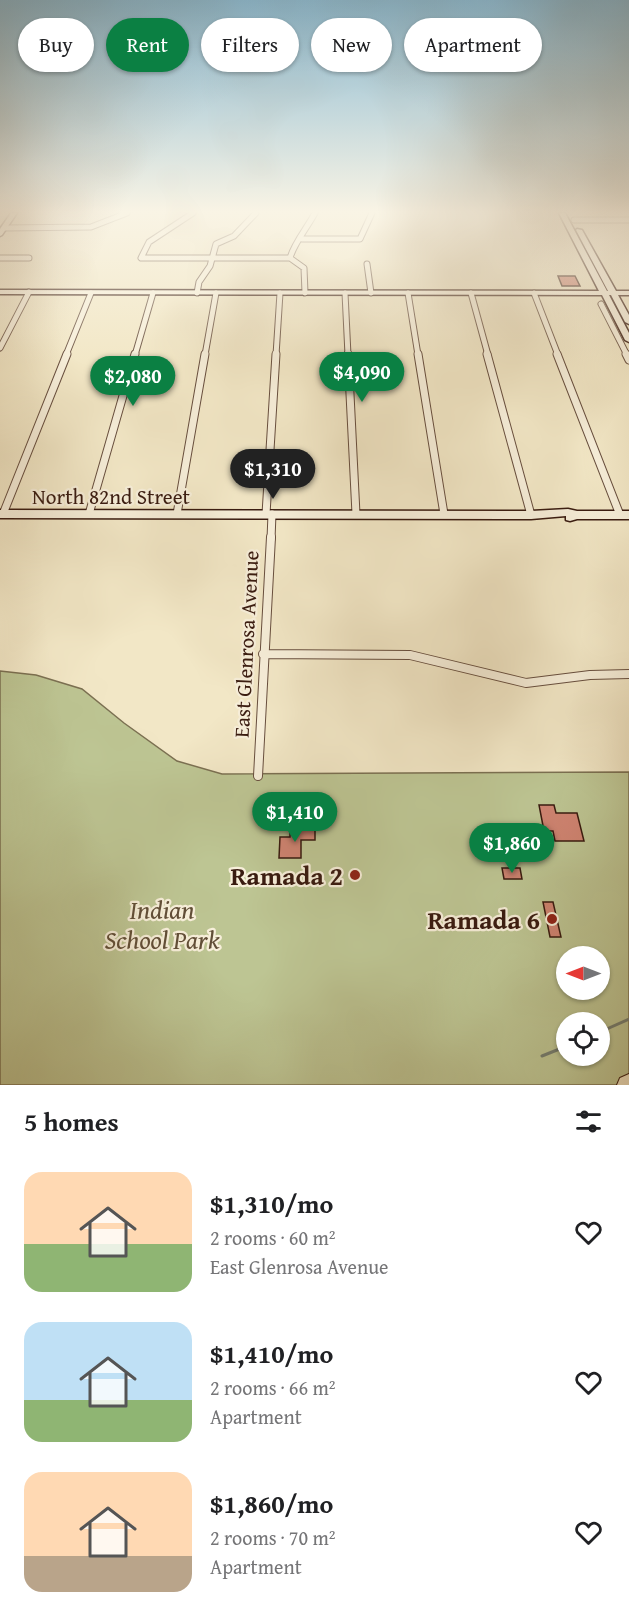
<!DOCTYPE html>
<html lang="en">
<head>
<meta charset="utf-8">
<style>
  body { margin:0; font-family:"Gentium Book Plus",serif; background:#f6f6f6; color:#202124; height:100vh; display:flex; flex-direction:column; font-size:22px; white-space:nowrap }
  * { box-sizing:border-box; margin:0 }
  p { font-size:20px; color:#757577 }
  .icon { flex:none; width:33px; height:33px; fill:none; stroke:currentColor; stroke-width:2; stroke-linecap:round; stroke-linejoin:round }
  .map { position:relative; height:1085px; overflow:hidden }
  .details { display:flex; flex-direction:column; background:#fff; flex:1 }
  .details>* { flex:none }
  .banner { position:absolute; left:18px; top:18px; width:594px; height:54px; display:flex; gap:12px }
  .needle { width:39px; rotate:270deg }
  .controls { position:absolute; left:556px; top:946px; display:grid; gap:12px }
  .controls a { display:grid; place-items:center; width:54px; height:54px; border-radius:50%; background:#fff; box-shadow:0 2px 4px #0004; font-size:30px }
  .price { position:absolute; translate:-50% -51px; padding:0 14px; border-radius:21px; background:#0b8043; color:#fff; font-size:20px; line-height:39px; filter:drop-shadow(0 2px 3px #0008) }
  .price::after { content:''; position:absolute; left:50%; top:36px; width:18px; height:14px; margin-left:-9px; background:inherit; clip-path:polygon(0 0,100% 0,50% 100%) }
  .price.selected { background:#222; color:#fff }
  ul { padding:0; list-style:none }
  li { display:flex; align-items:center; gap:18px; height:150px; padding:0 24px }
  li span { display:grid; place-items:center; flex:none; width:168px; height:120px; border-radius:18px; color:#555 }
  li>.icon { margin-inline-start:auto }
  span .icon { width:72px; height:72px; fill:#fffc; stroke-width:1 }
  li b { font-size:26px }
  h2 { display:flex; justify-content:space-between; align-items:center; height:72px; padding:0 24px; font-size:26px }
  .tag { padding:0 21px; border-radius:27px; background:#fff; box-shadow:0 2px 4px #0004; font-size:21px; line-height:54px }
  .tag.selected { background:#0b8043; color:#fff }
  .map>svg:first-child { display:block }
</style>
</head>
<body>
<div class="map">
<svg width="629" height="1085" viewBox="0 0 629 1085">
  <rect width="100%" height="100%" fill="#f2e7c6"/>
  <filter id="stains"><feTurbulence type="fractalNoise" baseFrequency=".00333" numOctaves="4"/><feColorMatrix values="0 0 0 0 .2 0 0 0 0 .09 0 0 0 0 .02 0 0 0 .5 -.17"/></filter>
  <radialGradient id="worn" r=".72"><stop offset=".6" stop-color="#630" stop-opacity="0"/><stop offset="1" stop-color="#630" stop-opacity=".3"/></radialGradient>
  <!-- green -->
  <path fill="#bdc593" stroke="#7b7052" stroke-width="1.5" fill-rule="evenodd" d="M0 671 36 675 82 689 124 723 177 761 222 774 629 772V1085H0ZM567 957H600V990H567ZM567 1023H600V1056H567Z"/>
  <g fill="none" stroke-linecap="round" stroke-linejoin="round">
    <!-- stream -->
    <path stroke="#747e71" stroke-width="3" d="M600 1032 629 1019
      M542 1056 567 1046"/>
  </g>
  <!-- building -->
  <path fill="#cf8472" stroke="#391b10" stroke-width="1.5" d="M558 276H575L580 286H562Z
    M539 805H554L556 813H577L584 841H555L553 831H544Z
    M290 829H315V840H301V858H279L280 837H290Z
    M502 868H520L522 879H504Z
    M543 902H553L561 937H550Z"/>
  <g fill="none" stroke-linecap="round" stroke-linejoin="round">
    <!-- street-far2 casing -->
    <g stroke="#674e3e" stroke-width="7">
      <path id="street-far2" d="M193 213 149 242 141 258H290
        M574 220H629
        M4 228 91 227 127 213
        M302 239H360L372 213
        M0 258H29
        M367 264 371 293
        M197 293 199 282 210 266 216 244 234 236 256 213
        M305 293 304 268 290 258C294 243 307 228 315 213
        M345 293 348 355
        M408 293 418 355
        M471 293 488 355
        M534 293 558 355
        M601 304 627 355
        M0 348 29 292
        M66 355 91 293
        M135 355 153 293
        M205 355 216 293
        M276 355 280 293"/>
    </g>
    <!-- street-far1 casing -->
    <g stroke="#674e3e" stroke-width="9">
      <path id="street-far1" d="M348 354 356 514
        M418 354 444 514
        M487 354 531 515
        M557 354 620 515
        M626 354 629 360
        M3 514 67 354
        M89 514 135 354
        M177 514 205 354
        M266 514 276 354
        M271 539 272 514"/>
    </g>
    <!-- street casing -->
    <g stroke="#674e3e" stroke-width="10">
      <path id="street" d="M263 654 410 655 526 683 590 675 629 674
        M258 776 271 537"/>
    </g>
    <!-- secondary casing -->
    <g stroke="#391b10" stroke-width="3">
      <path id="secondary" d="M11 213H17L2 235 0 236V229Z
        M559 213H565L607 291H608L576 230 577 229 582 230 616 291H629V295H618L629 315V324L625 322 611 295H609L629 333V342L625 340 602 295 0 294V290L599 291Z
        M568 509 577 511H629V519H577L570 521 566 520V516L531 519 0 518V510L531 511Z"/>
    </g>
    <!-- primary casing -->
    <g stroke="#391b10" stroke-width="2">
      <path id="primary" d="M629 1074V1085H617L620 1078Z"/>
    </g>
    <!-- street-far2 -->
    <use href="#street-far2" stroke="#f7efda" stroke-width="5"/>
    <!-- street-far1 -->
    <use href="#street-far1" stroke="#f7efda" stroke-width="7"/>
    <!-- street -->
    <use href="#street" stroke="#f7efda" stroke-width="8"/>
    <!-- secondary -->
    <use href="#secondary" fill="#f7efda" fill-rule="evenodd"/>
    <!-- primary -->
    <use href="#primary" fill="#f2e7c6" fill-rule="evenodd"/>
  </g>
  <!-- sky -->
  <linearGradient id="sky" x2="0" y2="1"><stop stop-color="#89b9d2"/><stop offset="0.58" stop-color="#f9f4e5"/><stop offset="1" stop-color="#f9f4e5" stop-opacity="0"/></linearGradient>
  <rect width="629" height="365" fill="url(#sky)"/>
  <!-- markers -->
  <g fill="#8f2418" stroke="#f7efda" stroke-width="2">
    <circle cx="355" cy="875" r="6"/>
    <circle cx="552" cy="919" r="6"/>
  </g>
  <g text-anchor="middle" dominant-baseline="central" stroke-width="4.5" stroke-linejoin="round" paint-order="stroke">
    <!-- street labels -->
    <g font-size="21" fill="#391b10" stroke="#f7efda">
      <text x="111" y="496">North 82nd Street</text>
      <text transform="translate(246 644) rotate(-87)">East Glenrosa Avenue</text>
    </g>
    <!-- near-poi labels -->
    <g font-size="26" font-weight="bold" fill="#391b10" stroke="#f7efda" text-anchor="end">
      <text x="343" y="875">Ramada 2</text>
      <text x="540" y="919">Ramada 6</text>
    </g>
    <!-- near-park labels -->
    <g font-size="26" font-style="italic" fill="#614e37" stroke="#f7efda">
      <text x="162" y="909">Indian<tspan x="162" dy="30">School Park</tspan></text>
    </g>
  </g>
  <rect width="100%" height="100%" filter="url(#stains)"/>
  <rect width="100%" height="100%" fill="url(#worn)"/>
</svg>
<div class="controls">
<a><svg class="needle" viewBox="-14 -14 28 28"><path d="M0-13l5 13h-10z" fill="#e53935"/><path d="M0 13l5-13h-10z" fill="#757577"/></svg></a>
<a><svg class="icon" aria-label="locate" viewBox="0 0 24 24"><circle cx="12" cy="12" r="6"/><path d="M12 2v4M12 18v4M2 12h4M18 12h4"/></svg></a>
</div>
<b class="price" style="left:362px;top:403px">$4,090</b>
<b class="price" style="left:133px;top:407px">$2,080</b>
<b class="price selected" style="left:273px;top:500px">$1,310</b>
<b class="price" style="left:295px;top:843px">$1,410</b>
<b class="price" style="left:512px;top:874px">$1,860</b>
<div class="banner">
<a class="tag">Buy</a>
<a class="tag selected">Rent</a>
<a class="tag">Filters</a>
<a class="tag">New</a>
<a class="tag">Apartment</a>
</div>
</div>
<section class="details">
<h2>5 homes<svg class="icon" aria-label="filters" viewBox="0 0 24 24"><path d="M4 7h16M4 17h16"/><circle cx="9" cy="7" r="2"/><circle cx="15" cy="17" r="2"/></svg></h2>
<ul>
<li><span style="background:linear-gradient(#ffd9b3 60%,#8fb573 0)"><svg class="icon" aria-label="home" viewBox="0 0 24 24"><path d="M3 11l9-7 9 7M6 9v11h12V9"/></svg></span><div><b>$1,310/mo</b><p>2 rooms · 60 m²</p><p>East Glenrosa Avenue</p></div><svg class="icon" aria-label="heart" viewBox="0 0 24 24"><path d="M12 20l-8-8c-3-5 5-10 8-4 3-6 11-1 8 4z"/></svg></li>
<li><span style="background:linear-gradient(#bfe0f5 65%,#8fb573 0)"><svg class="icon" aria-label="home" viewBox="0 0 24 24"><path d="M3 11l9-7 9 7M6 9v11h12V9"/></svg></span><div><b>$1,410/mo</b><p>2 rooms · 66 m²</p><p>Apartment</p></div><svg class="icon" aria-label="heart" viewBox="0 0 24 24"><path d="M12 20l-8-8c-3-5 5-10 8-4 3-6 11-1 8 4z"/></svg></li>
<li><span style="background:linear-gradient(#ffd9b3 70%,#b9a48a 0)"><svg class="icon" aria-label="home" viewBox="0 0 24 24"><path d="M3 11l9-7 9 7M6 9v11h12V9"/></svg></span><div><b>$1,860/mo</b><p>2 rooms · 70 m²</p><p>Apartment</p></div><svg class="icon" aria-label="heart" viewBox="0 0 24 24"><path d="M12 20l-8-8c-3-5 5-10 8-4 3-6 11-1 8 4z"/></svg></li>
</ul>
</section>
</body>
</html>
